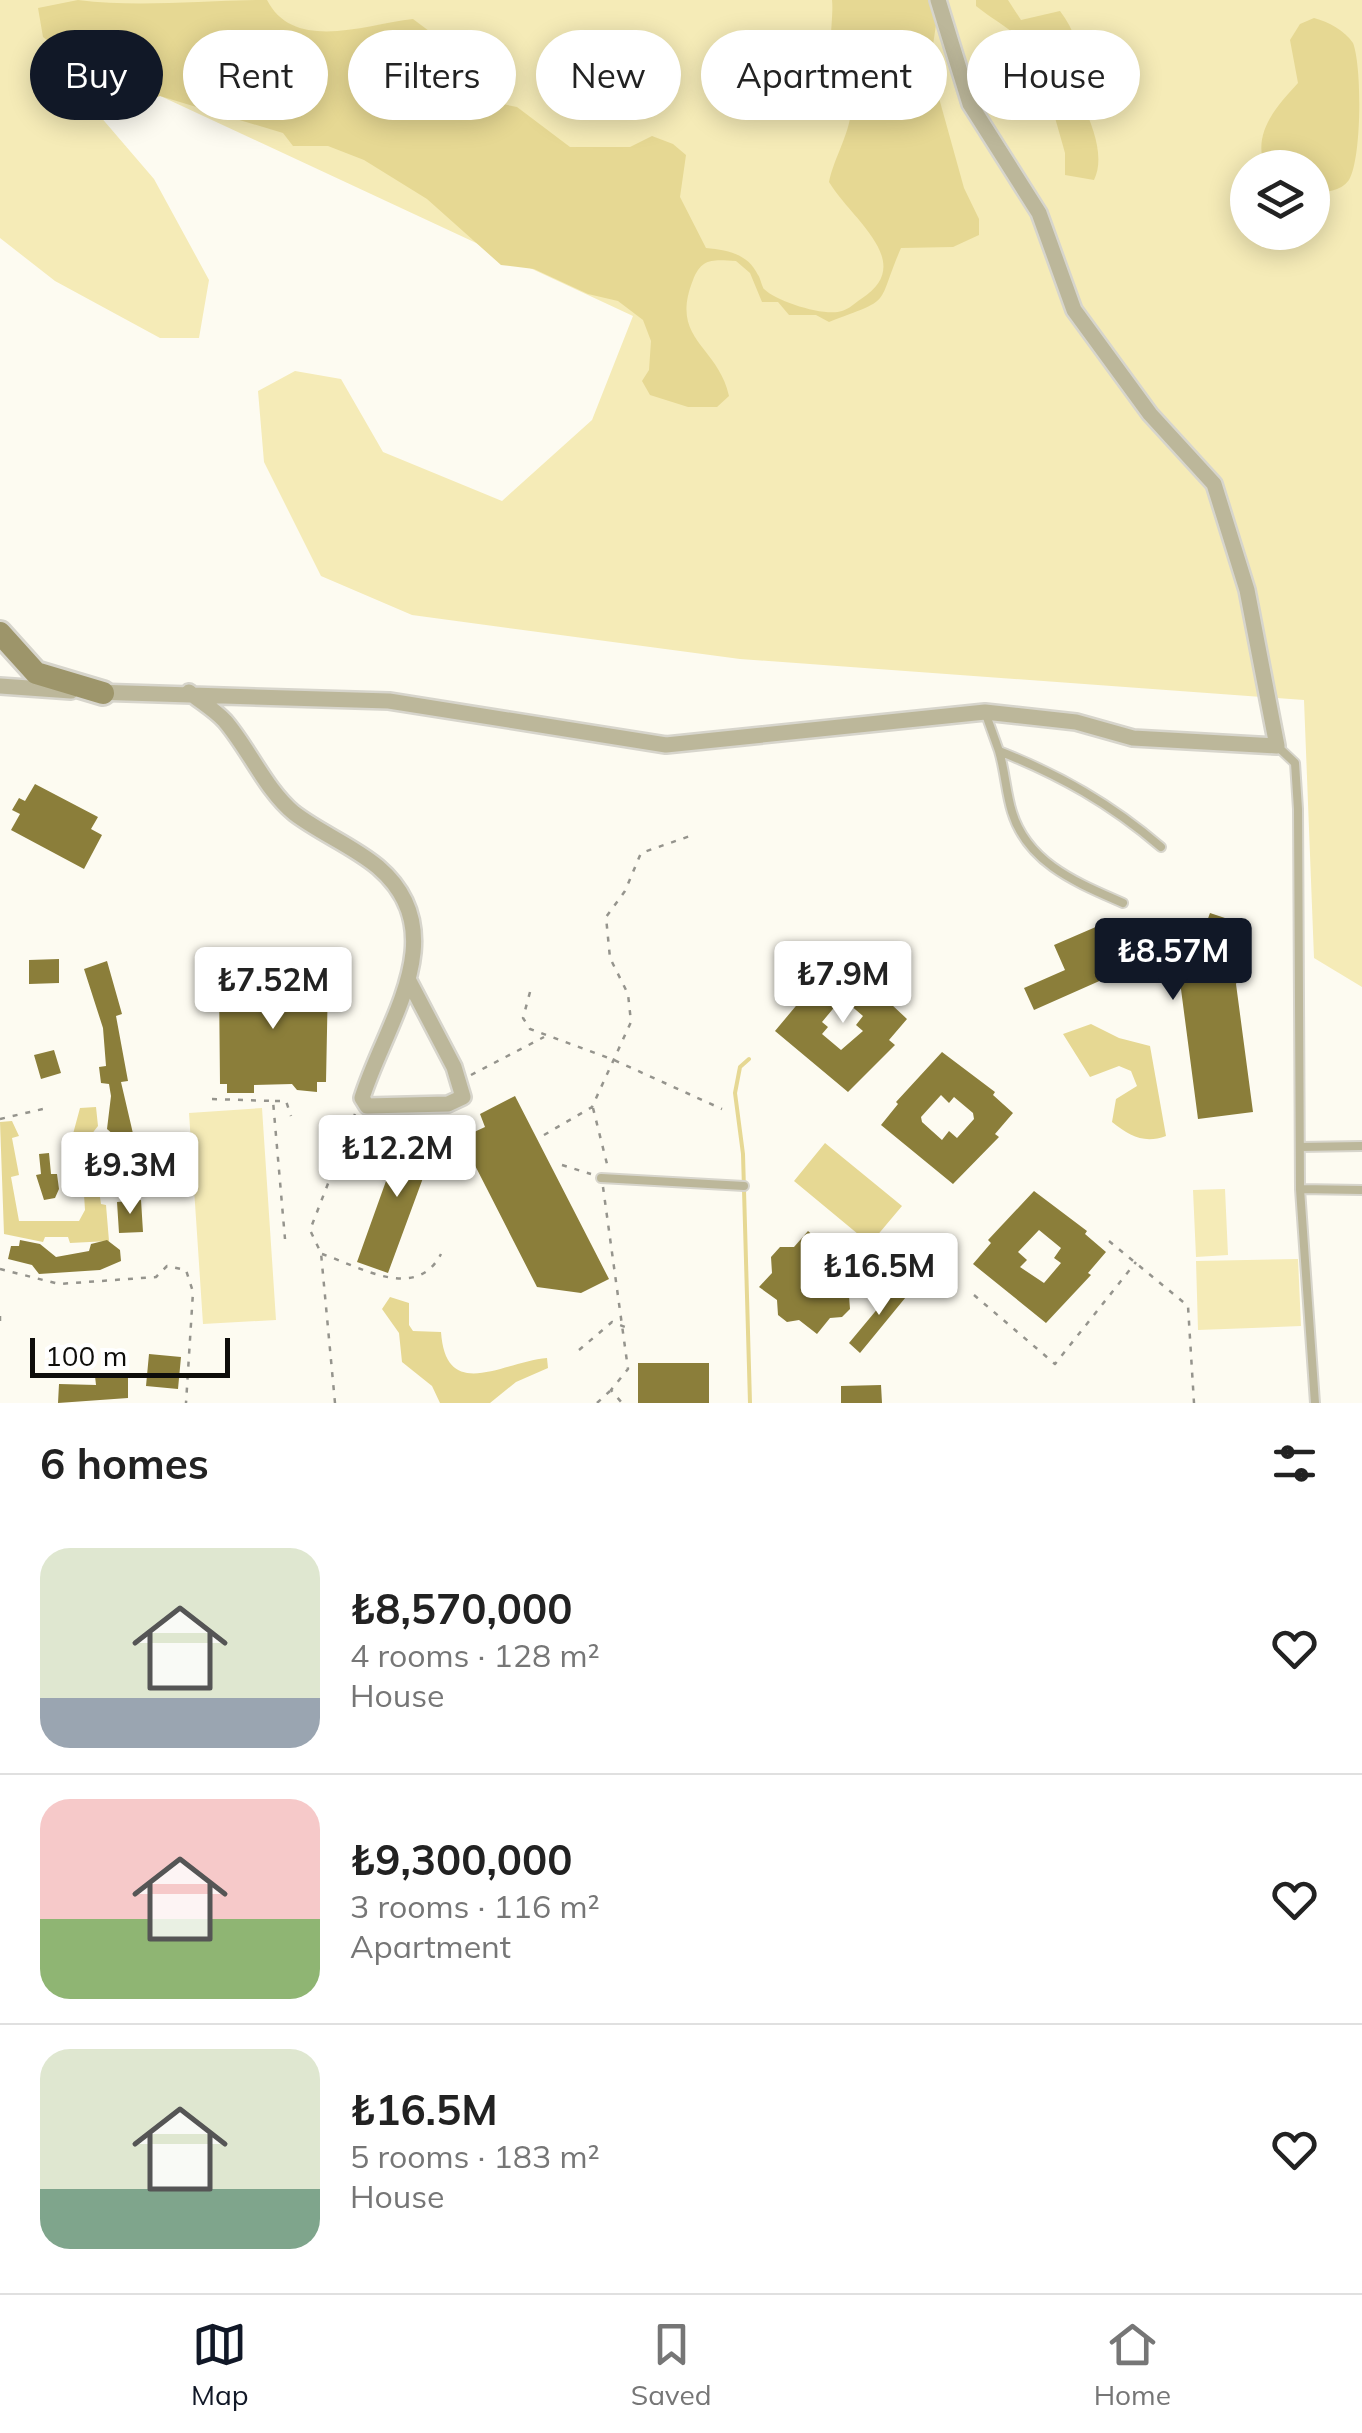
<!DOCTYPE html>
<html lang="en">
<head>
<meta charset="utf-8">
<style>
  body { margin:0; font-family:Mulish,sans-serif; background:#f2f2f2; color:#222; height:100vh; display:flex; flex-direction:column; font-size:38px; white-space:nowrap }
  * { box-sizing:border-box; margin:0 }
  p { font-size:32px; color:#767676 }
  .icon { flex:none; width:55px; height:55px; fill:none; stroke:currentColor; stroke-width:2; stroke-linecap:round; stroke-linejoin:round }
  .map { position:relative; height:1403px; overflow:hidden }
  .details { display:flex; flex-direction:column; background:#fff; flex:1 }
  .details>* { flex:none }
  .guide { position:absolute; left:30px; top:30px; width:1302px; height:90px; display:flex; gap:20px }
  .fabs { position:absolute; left:1230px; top:150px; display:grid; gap:20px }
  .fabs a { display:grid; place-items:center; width:100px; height:100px; border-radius:50%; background:#fff; box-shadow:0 5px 25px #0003; font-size:50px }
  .scale { position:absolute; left:30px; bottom:25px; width:200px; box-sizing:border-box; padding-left:10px; border:5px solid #0e0d0a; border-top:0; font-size:28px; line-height:35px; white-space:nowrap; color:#0e0d0a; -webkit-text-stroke:8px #fff; paint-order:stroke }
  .price { position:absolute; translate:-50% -85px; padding:0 22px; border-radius:10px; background:#fff; color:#222; font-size:32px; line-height:65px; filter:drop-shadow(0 2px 5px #0008) }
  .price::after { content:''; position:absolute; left:50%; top:60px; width:30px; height:22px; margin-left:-15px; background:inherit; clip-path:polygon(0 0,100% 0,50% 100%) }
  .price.on { background:#111827; color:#fff }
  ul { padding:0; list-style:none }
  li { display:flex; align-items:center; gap:30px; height:250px; padding:0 40px }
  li+li { border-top:2px solid #e0e0e0 }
  li span { display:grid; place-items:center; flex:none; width:280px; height:200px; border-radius:30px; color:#555 }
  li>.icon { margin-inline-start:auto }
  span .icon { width:120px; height:120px; fill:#fffc; stroke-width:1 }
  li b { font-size:42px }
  h2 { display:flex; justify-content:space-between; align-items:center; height:120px; padding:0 40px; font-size:42px }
  .tag { padding:0 35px; border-radius:45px; background:#fff; box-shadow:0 5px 25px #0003; font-size:35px; line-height:90px }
  .tag.on { background:#111827; color:#fff }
  .tab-bar { display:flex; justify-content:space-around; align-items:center; height:140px; border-top:2px solid #e0e0e0; background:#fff; font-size:28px; color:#767676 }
  .tab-bar a { display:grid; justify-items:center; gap:5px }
  .tab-bar .on { color:#111827 }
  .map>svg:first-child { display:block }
</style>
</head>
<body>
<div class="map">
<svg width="1362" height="1403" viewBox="0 0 1362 1403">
  <rect width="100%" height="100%" fill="#fdfbf1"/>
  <!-- green -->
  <path fill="#f5ebb7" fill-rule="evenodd" d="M0 0H1362V987L1314 958 1304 700 740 659 412 615 321 576 264 462 258 391 295 371 341 379 383 452 502 501 592 420 633 316 111 73 81 94 154 179 209 280 199 338H160L55 281 0 238ZM1248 168H1312V232H1248Z
    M262 1108 276 1320 203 1324 189 1113Z
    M1225 1189 1228 1255 1196 1257 1193 1190Z
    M1298 1259 1301 1326 1198 1330 1196 1261Z"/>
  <!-- water -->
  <path fill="#e6d893" d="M78 0C140 8 204 0 267 0 294 53 367 24 413 19L445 43 470 91 488 101 517 107 570 147H630L652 136 673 144 686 155 680 197 706 248C728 250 748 254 758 275 760 277 762 287 764 289 777 302 826 317 842 311 849 309 855 303 861 299 918 263 851 219 829 182 834 157 852 130 851 106 851 87 841 77 834 63 827 51 834 16 832 0H932L936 25 928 77 939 98 964 188 979 219V235L953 247 901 248C875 308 895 297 829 322L816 315H789L778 302H762L750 273 736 261C714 260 702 257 693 280 669 340 718 345 729 396L717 407H688L650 395 642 381 649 370 651 341 643 320 618 301 588 294 534 269 501 265 427 199 364 160 328 146H293L283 133 160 96 141 103 120 99 43 37 38 8Z
    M976 0H1008L1021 20 1060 11C1074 29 1081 52 1084 75 1086 85 1080 96 1084 106 1093 128 1105 157 1094 180L1065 175V153L1052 107 1006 111 997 101 995 84 1031 65 1034 54C1018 32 996 22 976 6Z
    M1314 18C1329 22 1344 30 1353 43 1362 66 1362 158 1349 180 1340 192 1326 192 1313 192L1312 168 1265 167C1252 133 1276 107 1298 83L1290 40 1300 24Z
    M1091 1024 1119 1038 1150 1046 1166 1136C1144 1144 1130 1136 1112 1122L1116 1099 1137 1086 1131 1071 1119 1066 1090 1077 1063 1034Z
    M96 1107 98 1126 87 1140 90 1159 102 1165 104 1181 98 1183 101 1204 106 1205 109 1241 70 1243 68 1237H45L43 1242 4 1234 0 1122 12 1121 19 1136 12 1138 19 1175 11 1177 19 1221H79L85 1210 82 1163 71 1165 65 1140 73 1134 80 1108Z
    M825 1143 902 1206 870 1244 794 1181Z
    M390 1297 409 1303V1325L413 1331 441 1332C446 1403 502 1362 547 1358L548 1368 516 1382 490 1403H440L432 1386 402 1362 399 1333 382 1309Z"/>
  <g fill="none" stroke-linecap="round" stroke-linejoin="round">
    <!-- stream -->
    <path stroke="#e6d893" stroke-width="4" d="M749 1059 740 1067 735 1093 743 1154 750 1403"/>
  </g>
  <!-- building -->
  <path fill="#8b7e3a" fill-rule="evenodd" d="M35 784 98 817 91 829 102 835 84 869 11 830 20 814 12 810 19 798 25 801Z
    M1210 913 1231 920 1219 952 1245 961 1236 984 1253 1112 1198 1119 1179 974 1146 964 1131 967 1034 1010 1024 988 1065 970 1054 945 1105 923 1121 958 1133 923 1162 933 1156 950 1192 962Z
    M836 958 857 977 859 974 907 1019 889 1040 895 1045 848 1092 775 1031ZM842 998 863 1016 856 1025 863 1031 841 1050 822 1034 828 1027 822 1022Z
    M59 959V983L29 984V960Z
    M107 961 122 1014 116 1016 128 1081 121 1082 138 1155 132 1190 111 1182 114 1166 110 1144 122 1142 107 1129 111 1096 109 1084 101 1083 99 1067 106 1066 103 1028 84 969Z
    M302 970H318L317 980H328L326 1082H317V1092L297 1090 292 1084 254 1085V1093H227V1084H220L219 981 252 975 256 981 293 979Z
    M54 1050 61 1073 41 1079 34 1055Z
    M942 1052 995 1092 993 1095 1013 1113 995 1134 999 1137 953 1184 881 1125 898 1104 896 1102ZM941 1095 949 1103 954 1097 973 1113 974 1119 957 1138 949 1131 942 1140 922 1122 921 1117Z
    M515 1096 609 1279 581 1293 537 1287 461 1138 485 1127 480 1114Z
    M405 1128 437 1140 388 1273 357 1262Z
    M49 1153 51 1174H57L59 1189 55 1198 44 1200 36 1175 41 1174 39 1154Z
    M1034 1191 1087 1231 1085 1234 1106 1252 1088 1273 1091 1275 1046 1323 973 1264 991 1243 988 1240ZM1039 1230 1061 1248 1054 1258 1061 1263 1044 1283 1020 1267 1027 1260 1018 1252Z
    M141 1200 143 1232 119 1233 117 1202Z
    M808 1231 824 1245 837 1243 846 1252V1264L865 1279 849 1296 850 1309 842 1317 830 1318 817 1334 799 1320 787 1322 778 1315 777 1300 759 1287 772 1273 771 1257 780 1247H794Z
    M20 1240 40 1244 56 1257 89 1251 91 1244 107 1240 120 1250 121 1261 100 1270 39 1274 32 1265 8 1259 11 1246H19Z
    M899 1283 910 1292 860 1353 849 1343Z
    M149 1354 181 1357 178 1389 146 1386Z
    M638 1363H709V1403H638Z
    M128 1375V1398L58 1403 59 1384 96 1385 95 1376Z
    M881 1385 882 1403H841V1386Z"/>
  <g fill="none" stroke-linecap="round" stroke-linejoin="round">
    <!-- lane casing -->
    <g stroke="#d7d5cc" stroke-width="12">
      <path id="lane" d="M985 712 999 751
        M1277 746 1295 763 1298 809 1300 1189 1315 1403
        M1123 903C1078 883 1028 864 1012 812 1006 793 1005 771 999 751 1060 775 1111 804 1161 847
        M1300 1147 1362 1146
        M601 1178 744 1186
        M1300 1189 1362 1190"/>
    </g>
    <!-- street casing -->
    <g stroke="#d7d5cc" stroke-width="20">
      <path id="street" d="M0 686 71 691
        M94 692 389 701 666 745 985 712 1076 722 1133 738 1277 746 1247 590 1214 484 1150 414 1074 310 1039 213 970 104 938 0
        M189 692C201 702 215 710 225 721 249 749 266 790 294 813 320 833 353 846 378 867 456 934 385 1023 362 1098L367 1106 448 1104 463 1097 454 1067 409 981"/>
    </g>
    <!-- secondary casing -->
    <g stroke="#d7d5cc" stroke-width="28">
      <path id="secondary" d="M0 633 36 673 103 693"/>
    </g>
    <!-- path -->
    <path stroke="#95948d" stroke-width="2.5" stroke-dasharray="5 8" stroke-linecap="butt" d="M530 992 523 1018 530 1029 614 1060 722 1109
      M471 1075 544 1037
      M212 1099 273 1101 285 1239
      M275 1101H286L291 1116
      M593 1108 608 1168
      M0 1119 47 1108
      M544 1135 592 1107 631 1022 628 994 610 958 606 917 625 891 641 853 693 835
      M562 1165 591 1174
      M603 1187 628 1369 611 1390 622 1403
      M1109 1241 1188 1306 1194 1403
      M322 1254C361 1267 416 1302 441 1254
      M0 1269 59 1284 156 1277 167 1266 186 1270 193 1292 186 1403
      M974 1295 1055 1364 1136 1262
      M0 1316V1326
      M579 1350 612 1322 625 1327
      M335 1403 321 1253 310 1230 355 1114
      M597 1403 610 1391"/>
    <!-- lane -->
    <use href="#lane" stroke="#bcb79a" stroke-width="8"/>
    <!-- street -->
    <use href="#street" stroke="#bcb79a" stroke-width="15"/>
    <!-- secondary -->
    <use href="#secondary" stroke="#9d956a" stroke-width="22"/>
  </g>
</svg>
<div class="fabs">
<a><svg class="icon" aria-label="layers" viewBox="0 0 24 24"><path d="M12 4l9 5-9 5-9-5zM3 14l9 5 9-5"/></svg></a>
</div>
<div class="scale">100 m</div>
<b class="price on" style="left:1173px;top:1003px">₺8.57M</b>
<b class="price" style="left:843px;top:1026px">₺7.9M</b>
<b class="price" style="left:273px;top:1032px">₺7.52M</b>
<b class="price" style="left:397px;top:1200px">₺12.2M</b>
<b class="price" style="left:130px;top:1217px">₺9.3M</b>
<b class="price" style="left:879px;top:1318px">₺16.5M</b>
<div class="guide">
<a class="tag on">Buy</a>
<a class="tag">Rent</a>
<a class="tag">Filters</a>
<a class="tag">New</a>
<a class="tag">Apartment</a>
<a class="tag">House</a>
</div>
</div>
<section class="details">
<h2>6 homes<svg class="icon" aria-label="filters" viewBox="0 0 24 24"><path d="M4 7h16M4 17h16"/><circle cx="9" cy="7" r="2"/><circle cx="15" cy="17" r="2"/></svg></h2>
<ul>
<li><span style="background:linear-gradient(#dfe7d0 75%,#9aa5b1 0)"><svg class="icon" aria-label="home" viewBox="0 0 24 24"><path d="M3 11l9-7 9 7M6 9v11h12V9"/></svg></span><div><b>₺8,570,000</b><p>4 rooms · 128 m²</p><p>House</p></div><svg class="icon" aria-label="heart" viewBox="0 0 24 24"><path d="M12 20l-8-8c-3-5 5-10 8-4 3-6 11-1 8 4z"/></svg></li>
<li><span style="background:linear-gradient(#f6c9c9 60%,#8fb573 0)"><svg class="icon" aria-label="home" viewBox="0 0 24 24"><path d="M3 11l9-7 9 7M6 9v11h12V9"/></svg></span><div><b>₺9,300,000</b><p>3 rooms · 116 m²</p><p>Apartment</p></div><svg class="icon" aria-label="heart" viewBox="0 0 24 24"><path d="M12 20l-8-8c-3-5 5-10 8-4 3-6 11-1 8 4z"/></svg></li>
<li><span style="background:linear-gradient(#dfe7d0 70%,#7fa58c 0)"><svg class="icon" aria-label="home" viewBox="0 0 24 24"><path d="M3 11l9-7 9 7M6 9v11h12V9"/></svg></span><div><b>₺16.5M</b><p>5 rooms · 183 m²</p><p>House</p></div><svg class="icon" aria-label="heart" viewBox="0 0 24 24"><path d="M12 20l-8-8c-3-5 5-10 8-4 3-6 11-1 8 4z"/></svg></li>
</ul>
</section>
<nav class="tab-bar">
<a class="on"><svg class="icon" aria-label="map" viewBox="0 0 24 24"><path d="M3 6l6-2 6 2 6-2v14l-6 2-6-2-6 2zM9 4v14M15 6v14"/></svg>Map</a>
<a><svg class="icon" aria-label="saved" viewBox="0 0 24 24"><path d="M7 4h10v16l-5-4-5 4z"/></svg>Saved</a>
<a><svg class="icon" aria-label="home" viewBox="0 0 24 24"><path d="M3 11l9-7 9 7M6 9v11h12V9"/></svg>Home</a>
</nav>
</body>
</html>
